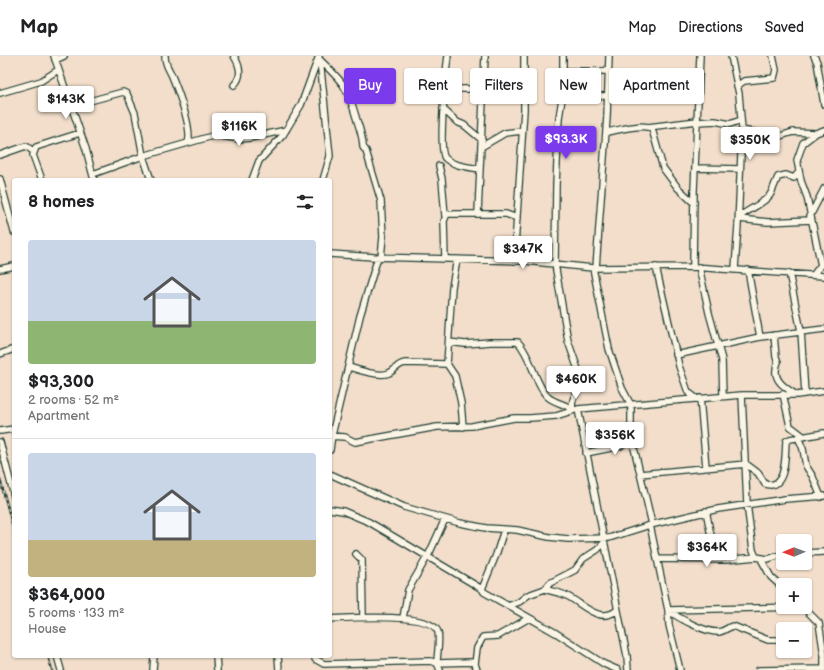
<!DOCTYPE html>
<html lang="en">
<head>
<meta charset="utf-8">
<style>
  body { margin:0; font-family:"Balsamiq Sans",sans-serif; background:#f2f2f2; color:#202124; height:100vh; display:flex; flex-direction:column; font-size:15px; white-space:nowrap }
  * { box-sizing:border-box; margin:0 }
  p { font-size:13px; color:#757577 }
  .icon { flex:none; width:22px; height:22px; fill:none; stroke:currentColor; stroke-width:2; stroke-linecap:round; stroke-linejoin:round }
  .map { position:relative; flex:1; overflow:hidden }
  .details { position:absolute; left:12px; top:122px; width:320px; height:480px; display:flex; flex-direction:column; background:#fff; border-radius:4px; box-shadow:0 1px 3px #0004 }
  .details>* { flex:none }
  .banner { position:absolute; left:344px; top:12px; width:380px; height:36px; display:flex; gap:8px }
  .needle { width:26px; rotate:269deg }
  .tools { position:absolute; left:776px; top:478px; display:grid; gap:8px }
  .tools a { display:grid; place-items:center; width:36px; height:36px; border-radius:4px; background:#fff; box-shadow:0 1px 3px #0004; font-size:20px }
  .price { position:absolute; translate:-50% -34px; padding:0 9px; border-radius:4px; background:#fff; color:#222; font-size:13px; line-height:26px; filter:drop-shadow(0 1px 2px #0008) }
  .price::after { content:''; position:absolute; left:50%; top:24px; width:12px; height:9px; margin-left:-6px; background:inherit; clip-path:polygon(0 0,100% 0,50% 100%) }
  .price.selected { background:#7c3aed; color:#fff }
  ul { padding:0; list-style:none }
  li { display:grid; align-content:center; gap:8px; height:212px; padding:0 16px }
  li+li { border-top:1px solid #e0e0e0 }
  li span { display:grid; place-items:center; height:124px; border-radius:4px; color:#555 }
  li>.icon { margin-inline-start:auto }
  span .icon { width:72px; height:72px; fill:#fffc; stroke-width:1 }
  li b { font-size:17px }
  h2 { display:flex; justify-content:space-between; align-items:center; height:48px; padding:0 16px; font-size:17px }
  .pill { padding:0 14px; border-radius:4px; background:#fff; box-shadow:0 1px 3px #0004; font-size:14px; line-height:36px }
  .pill.selected { background:#7c3aed; color:#fff }
  header { display:flex; align-items:center; gap:24px; box-sizing:border-box; height:56px; padding:0 20px; background:#fff; border-bottom:1px solid #e0e0e0 }
  header strong { font-size:19px }
  nav { display:flex; gap:22px; margin-inline-start:auto; font-size:14px }
  .map>svg:first-child { display:block }
</style>
</head>
<body>
<header>
<strong>Map</strong>
<nav><a>Map</a><a>Directions</a><a>Saved</a></nav>
</header>
<div class="map">
<svg width="824" height="614" viewBox="0 0 824 614">
  <rect width="100%" height="100%" fill="#f2deca"/>
  <filter id="ink" filterUnits="userSpaceOnUse"><feTurbulence type="fractalNoise" baseFrequency=".025" numOctaves="2"/><feDisplacementMap in="SourceGraphic" scale="8" xChannelSelector="R" yChannelSelector="G"/><feConvolveMatrix kernelMatrix="1 2 1 2 8 2 1 2 1" color-interpolation-filters="sRGB"/></filter>
  <g filter="url(#ink)">
    <g fill="none" stroke-linecap="round" stroke-linejoin="round">
      <!-- minor casing -->
      <g stroke="#1f3d34" stroke-width="8">
        <path id="minor" d="M54 0 86 93 94 124
          M448 0C446 14 438 95 445 102 453 110 469 111 480 113
          M563 0V36L559 62 556 129 555 208 568 285 581 322 582 329C576 335 570 346 573 354
          M731 0 739 38 742 74 738 169 735 213
          M814 0 817 6 824 48
          M55 4 64 0
          M320 4C343 26 347 30 356 61 359 72 363 80 363 91L366 95 381 145 383 181 381 201
          M320 4 330 100 323 124
          M564 15H608
          M234 29C243 20 240 10 234 0
          M737 30 744 25 774 22 776 14 773 0
          M444 33H473L485 29
          M0 37 41 25 58 14
          M563 39 575 37 585 40H607
          M71 50 123 36 127 38 135 57 143 100 151 124
          M443 53 457 66 464 69 482 84
          M697 66 715 65 730 68 741 64
          M648 71 697 65
          M742 74 777 81 793 76 816 77 824 74
          M606 76C617 75 644 66 652 73L663 112 678 132 694 147
          M188 87 216 79 239 83 250 82 286 74
          M481 91 505 77 522 75
          M0 99 26 90 33 95
          M439 110 442 123 445 160
          M695 112 740 113
          M93 118 143 100 188 87C193 73 178 35 172 20 169 13 165 9 165 0
          M0 123 14 176
          M42 124 33 99 36 91 80 77
          M252 124 259 105 283 79 301 49 319 0
          M478 157 485 0
          M810 160 824 133
          M739 161C749 153 763 148 770 139 773 134 775 127 778 121L786 119 794 122 799 116
          M739 163 768 166 811 164
          M330 198 374 201 525 205 593 212 693 211 824 220
          M445 203 444 165 447 158H506L517 162
          M457 203 452 231 447 308 455 320 461 347 463 371
          M514 205 524 54V0
          M656 211 679 310 688 336 697 343
          M693 211 694 134 700 0
          M699 211 709 257 722 304 723 340
          M593 212 609 293 622 332 631 349V379L652 468
          M596 212 607 61 609 0
          M0 213 14 210
          M748 214 760 281
          M789 217 801 275 805 338
          M814 218 821 209 820 205 807 141 801 125 797 104 803 87 816 77
          M774 279 776 301 778 306C771 322 782 330 795 338
          M449 286 465 288 490 286H518C532 301 535 329 548 341 555 347 566 348 573 354
          M0 298 14 293
          M676 299 760 281 824 273
          M349 311C358 314 381 321 389 317 396 314 397 308 405 307L447 308
          M783 338 790 370 803 380
          M742 339 747 448 753 494 756 501 768 503 783 498
          M700 342 706 411
          M578 353 627 600 628 614
          M0 375 14 373
          M330 380 345 381 355 386 437 371 472 370 514 362H530L556 360 578 353 742 339H797L824 335
          M798 381 803 393 806 410 813 421 821 441
          M0 386 14 440
          M330 394 332 379 360 260 378 201
          M586 397 621 390 632 381
          M330 418 404 451 460 467 486 472 517 474 549 481 568 483 609 482 650 469 718 453 785 443 824 440
          M640 418 746 408 758 417 765 428C787 435 785 398 786 385L790 383 824 377
          M330 453 343 455 369 466 482 533
          M706 455C712 480 708 489 731 503
          M650 469 668 554C678 562 706 577 719 576 725 575 728 571 733 570L768 584H776L783 586
          M504 474 496 499 482 533 484 536 556 577 604 608 618 614
          M805 497 824 496
          M356 498 362 504 363 561
          M657 503 725 504 756 501
          M761 503 771 521 783 532
          M545 533C552 536 560 536 567 540 582 547 600 569 617 554
          M508 550 519 546 528 539 545 533 550 527 575 514 583 503 597 494 604 487
          M803 551 819 567 824 599
          M403 562 408 534 430 496 445 463
          M330 563C348 562 432 556 438 576 440 585 437 598 437 607L471 606 475 608 477 614
          M57 600 61 614
          M216 600 217 614
          M278 600 279 614
          M315 600V603L324 608 430 605 437 607 440 614
          M475 608 477 592 483 581 498 580 529 562
          M824 613V602
          M153 614 154 600
          M680 614 669 569 668 554 803 551
          M759 614 824 613"/>
      </g>
      <!-- minor -->
      <use href="#minor" stroke="#fcf5e5" stroke-width="5.5"/>
      <!-- rail casing -->
      <g stroke="#1f3d34" stroke-width="2.5">
        <path id="rail" d="M0 423 14 475
          M48 600 52 614"/>
      </g>
      <!-- rail -->
      <use href="#rail" stroke="#fcf5e5" stroke-width="1" stroke-dasharray="3" stroke-linecap="butt"/>
    </g>
  </g>
</svg>
<div class="tools">
<a><svg class="needle" viewBox="-14 -14 28 28"><path d="M0-13l5 13h-10z" fill="#e53935"/><path d="M0 13l5-13h-10z" fill="#757577"/></svg></a>
<a>+</a>
<a>−</a>
</div>
<b class="price" style="left:66px;top:64px">$143K</b>
<b class="price" style="left:239px;top:91px">$116K</b>
<b class="price selected" style="left:566px;top:104px">$93.3K</b>
<b class="price" style="left:750px;top:105px">$350K</b>
<b class="price" style="left:523px;top:214px">$347K</b>
<b class="price" style="left:576px;top:344px">$460K</b>
<b class="price" style="left:615px;top:400px">$356K</b>
<b class="price" style="left:707px;top:512px">$364K</b>
<div class="banner">
<a class="pill selected">Buy</a>
<a class="pill">Rent</a>
<a class="pill">Filters</a>
<a class="pill">New</a>
<a class="pill">Apartment</a>
</div>
<section class="details">
<h2>8 homes<svg class="icon" aria-label="filters" viewBox="0 0 24 24"><path d="M4 7h16M4 17h16"/><circle cx="9" cy="7" r="2"/><circle cx="15" cy="17" r="2"/></svg></h2>
<ul>
<li><span style="background:linear-gradient(#c9d6e8 65%,#8fb573 0)"><svg class="icon" aria-label="home" viewBox="0 0 24 24"><path d="M3 11l9-7 9 7M6 9v11h12V9"/></svg></span><div><b>$93,300</b><p>2 rooms · 52 m²</p><p>Apartment</p></div></li>
<li><span style="background:linear-gradient(#c9d6e8 70%,#c2b280 0)"><svg class="icon" aria-label="home" viewBox="0 0 24 24"><path d="M3 11l9-7 9 7M6 9v11h12V9"/></svg></span><div><b>$364,000</b><p>5 rooms · 133 m²</p><p>House</p></div></li>
</ul>
</section>
</div>
</body>
</html>
